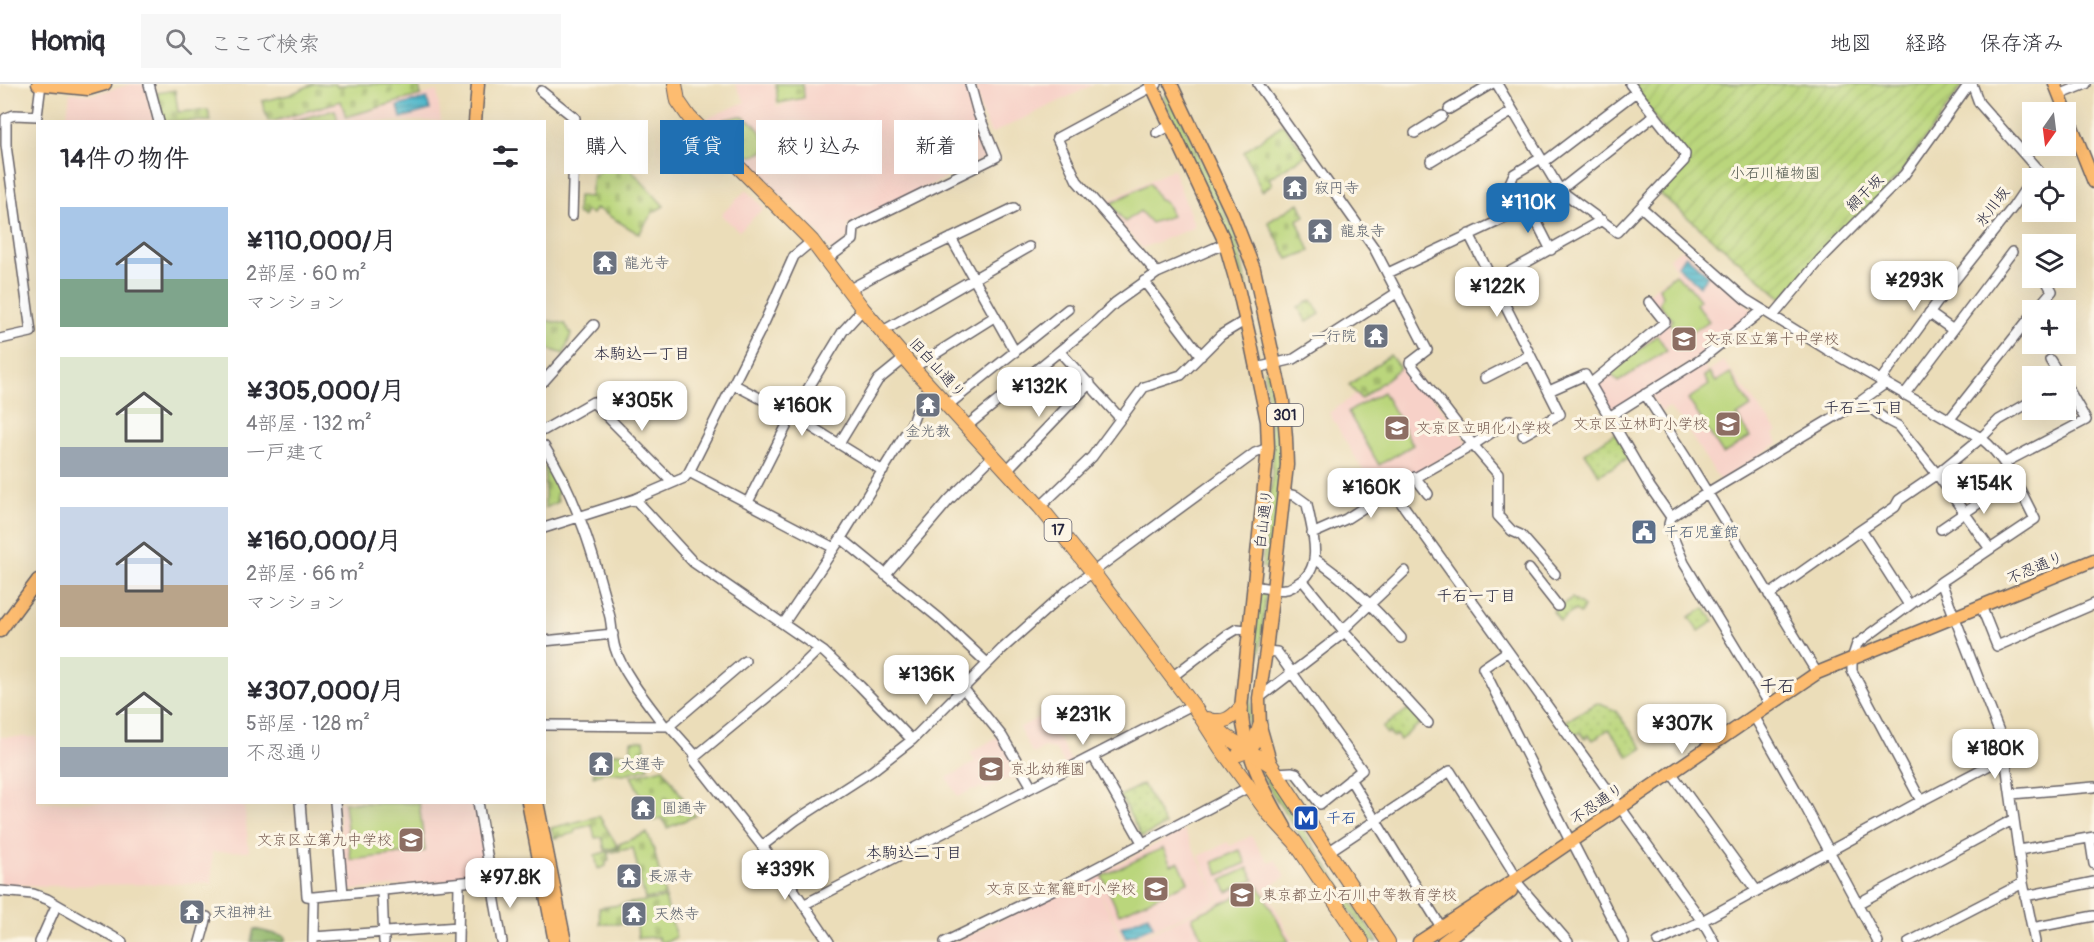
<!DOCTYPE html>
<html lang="ja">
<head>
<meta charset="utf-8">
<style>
  body { margin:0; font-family:Pangolin,"Klee One",sans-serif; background:#f7f7f7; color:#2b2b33; height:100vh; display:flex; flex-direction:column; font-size:22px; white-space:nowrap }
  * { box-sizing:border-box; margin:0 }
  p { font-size:20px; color:#7c7c81 }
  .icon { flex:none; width:33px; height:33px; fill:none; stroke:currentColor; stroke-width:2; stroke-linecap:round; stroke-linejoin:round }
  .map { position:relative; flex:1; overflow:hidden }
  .drawer { position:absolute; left:36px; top:36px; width:510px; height:684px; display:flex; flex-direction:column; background:#fff; border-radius:0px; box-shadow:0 6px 24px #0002 }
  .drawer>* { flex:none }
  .banner { position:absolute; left:564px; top:36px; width:570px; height:54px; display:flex; gap:12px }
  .needle { width:39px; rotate:194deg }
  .fabs { position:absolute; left:2022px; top:18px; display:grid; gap:12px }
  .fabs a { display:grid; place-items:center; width:54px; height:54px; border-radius:0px; background:#fff; box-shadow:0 6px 24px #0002; font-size:30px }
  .price { position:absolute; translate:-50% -51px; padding:0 14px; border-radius:12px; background:#fff; color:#222; font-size:20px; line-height:39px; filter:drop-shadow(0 2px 3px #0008) }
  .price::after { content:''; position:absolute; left:50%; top:36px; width:18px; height:14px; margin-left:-9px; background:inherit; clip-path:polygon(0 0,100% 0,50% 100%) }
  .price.on { background:#1f6fb2; color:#fff }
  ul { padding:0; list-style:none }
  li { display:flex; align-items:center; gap:18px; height:150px; padding:0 24px }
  li span { display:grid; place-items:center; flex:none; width:168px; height:120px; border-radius:0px; color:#555 }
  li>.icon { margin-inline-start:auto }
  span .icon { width:72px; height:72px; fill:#fffc; stroke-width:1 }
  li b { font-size:26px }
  h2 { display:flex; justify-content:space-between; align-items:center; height:72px; padding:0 24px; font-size:26px }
  .tag { padding:0 21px; border-radius:0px; background:#fff; box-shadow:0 6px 24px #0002; font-size:21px; line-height:54px }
  .tag.on { background:#1f6fb2; color:#fff }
  header { display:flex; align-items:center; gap:36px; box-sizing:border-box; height:84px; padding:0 30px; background:#fff; border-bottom:2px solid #e1e1e2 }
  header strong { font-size:28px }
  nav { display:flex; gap:33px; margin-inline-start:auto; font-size:21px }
  .search { width:420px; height:54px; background:#f7f7f7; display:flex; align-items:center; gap:15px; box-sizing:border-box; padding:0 21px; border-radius:0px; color:#7c7c81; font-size:22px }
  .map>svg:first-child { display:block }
</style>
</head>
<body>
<header>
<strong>Homiq</strong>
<div class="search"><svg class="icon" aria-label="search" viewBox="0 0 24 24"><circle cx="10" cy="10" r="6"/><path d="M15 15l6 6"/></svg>ここで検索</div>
<nav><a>地図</a><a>経路</a><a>保存済み</a></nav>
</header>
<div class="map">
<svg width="2094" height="858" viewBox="0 0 2094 858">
  <defs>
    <pattern id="grass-tufts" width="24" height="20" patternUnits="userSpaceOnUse" patternTransform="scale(1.5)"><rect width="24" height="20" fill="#bad67c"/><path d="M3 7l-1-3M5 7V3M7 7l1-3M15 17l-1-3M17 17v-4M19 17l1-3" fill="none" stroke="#a0b76c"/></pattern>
    <pattern id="forest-firs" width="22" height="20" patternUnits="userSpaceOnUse" patternTransform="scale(1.5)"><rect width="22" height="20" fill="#93b76c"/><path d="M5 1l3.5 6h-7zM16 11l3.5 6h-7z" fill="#78945a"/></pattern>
    <pattern id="cemetery-stones" width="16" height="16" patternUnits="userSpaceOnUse" patternTransform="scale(1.5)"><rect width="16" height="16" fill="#bad67c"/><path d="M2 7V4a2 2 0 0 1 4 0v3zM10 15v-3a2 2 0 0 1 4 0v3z" fill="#a0b76c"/></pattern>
    <pattern id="park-dots" width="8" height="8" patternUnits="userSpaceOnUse" patternTransform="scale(1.5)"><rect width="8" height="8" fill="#bad67c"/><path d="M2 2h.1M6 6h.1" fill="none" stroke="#a0b76c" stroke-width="1.8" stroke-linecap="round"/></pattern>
    <pattern id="garden-furrows" width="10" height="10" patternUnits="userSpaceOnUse" patternTransform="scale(1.5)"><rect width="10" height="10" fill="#bad67c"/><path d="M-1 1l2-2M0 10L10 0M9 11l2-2" fill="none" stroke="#a0b76c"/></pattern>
    <pattern id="water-rules" width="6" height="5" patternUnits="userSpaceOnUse" patternTransform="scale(1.5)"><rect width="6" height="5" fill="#4fb8cc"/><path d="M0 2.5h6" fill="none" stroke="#4195a7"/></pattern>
  </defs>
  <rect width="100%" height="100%" fill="#fcf5e5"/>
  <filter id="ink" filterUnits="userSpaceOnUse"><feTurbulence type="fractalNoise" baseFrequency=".0167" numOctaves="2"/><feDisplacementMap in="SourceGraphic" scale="12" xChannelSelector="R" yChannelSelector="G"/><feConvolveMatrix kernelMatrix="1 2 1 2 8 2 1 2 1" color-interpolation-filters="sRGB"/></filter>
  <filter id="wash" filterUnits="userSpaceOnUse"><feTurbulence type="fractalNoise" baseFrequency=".008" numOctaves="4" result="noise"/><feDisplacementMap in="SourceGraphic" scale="24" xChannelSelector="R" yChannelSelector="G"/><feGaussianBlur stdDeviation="1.35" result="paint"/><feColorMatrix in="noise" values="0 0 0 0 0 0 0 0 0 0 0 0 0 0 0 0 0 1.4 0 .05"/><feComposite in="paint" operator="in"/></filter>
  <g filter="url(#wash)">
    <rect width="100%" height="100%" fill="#ebddb9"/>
    <!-- built -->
    <path fill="#f7d1c8" d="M132 0H145L155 38H66L70 9 94 10Z
      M735 0H774L777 23 805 14 803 0H965L974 30 990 68 989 72 847 142 850 149 849 153 832 167 816 146 703 36 745 18Z
      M974 0H1095L991 50 981 28Z
      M437 7 441 37 274 38 341 16 346 33Z
      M1173 85 1195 143 1142 164 1103 120Z
      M746 106 764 124 739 147 721 131Z
      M1683 165 1752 225 1751 231 1700 273 1613 327 1610 326 1596 299 1667 237 1646 210 1677 187 1669 174 1680 166Z
      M1723 277 1777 347 1773 350 1778 359 1720 397 1679 333 1677 334 1669 323 1661 328 1650 311 1700 278 1708 288Z
      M1407 279 1468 359 1378 412 1329 329 1356 310 1362 316Z
      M1043 631 1057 655 1059 654 1072 679 1066 683 1056 666 1044 663 1033 670 1019 644Z
      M999 652 1021 691 1012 696 1005 695 984 707 982 703 974 707 973 705 958 713 947 694 975 678 970 669Z
      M0 653H37L38 718 244 719 249 767 212 768V799L46 802 0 800Z
      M338 719H476L487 793 346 807Z
      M1184 746 1219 816 1125 858 1093 793Z
      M1251 752 1269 779 1276 776 1285 793 1265 805 1293 858H1129L1220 817 1199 772 1228 758 1230 762Z
      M1093 793 1123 858H954L1038 818Z"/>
    <!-- grass -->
    <path fill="url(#grass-tufts)" stroke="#6e7c5c" stroke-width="1.5" d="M1169 9 1236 152 1251 226H1248L1235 173 1218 128 1163 13Z
      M740 32C754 36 767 52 765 67L754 72H749L721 42 723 36Z
      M1264 286H1267L1271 289C1276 317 1280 345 1280 373 1280 410 1274 448 1269 485L1262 483 1272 397 1273 370Z
      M1261 507 1266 510 1260 566 1250 612 1252 640H1248L1246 621 1257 512Z
      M1260 680 1267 692 1378 858H1372L1331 799 1271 707 1264 693Z"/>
    <!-- forest -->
    <path fill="url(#forest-firs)" stroke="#5a6c54" stroke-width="1.5" d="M254 845 285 852V858H251Z"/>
    <!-- cemetery -->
    <path fill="url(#cemetery-stones)" stroke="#6e7c5c" stroke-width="1.5" d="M313 0H336L337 3 348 0H418L421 11 346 33 341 17 274 37H268L262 17 289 11Z
      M776 0H803L804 14 778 19Z
      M175 6 178 28 208 26 211 37H164L157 9Z
      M1283 40 1306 71 1269 94 1272 100 1262 107 1244 68Z
      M622 76 664 122 653 128 639 150 596 124 592 130 586 127 583 133 577 130 578 112 590 113 593 90H597L607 80 613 85Z
      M1299 119 1305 132 1297 136 1310 167 1288 175 1268 138Z
      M544 236 565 240 571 250 564 270 545 264Z
      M1390 271 1400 284 1361 315 1349 301Z
      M553 381 564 403 559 405V408L556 410 558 418 545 424V384Z
      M644 656 648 684 624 690 604 688 593 692 596 669H631V657Z
      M663 684 695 732 667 744 662 734 654 737 631 692Z
      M599 732 618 763 605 766 602 753 595 754 592 741 575 745V749L554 754 551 744Z
      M647 749 654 766 665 812 645 815 633 764 608 769 609 777 606 778V782L598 785 595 771 620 764 619 760Z
      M665 814 676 853 667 858H660L658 853 638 854 637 840H600L599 824Z"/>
    <!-- park -->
    <path fill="url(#park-dots)" stroke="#6e7c5c" stroke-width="1.5" d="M585 44 593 47 604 58 601 63 580 59 582 46Z
      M1312 216 1320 230 1307 238 1298 223Z
      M1615 349 1630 373 1599 391 1585 369Z
      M1572 514 1584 523 1580 530 1575 526 1560 537 1553 527Z
      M1705 524 1714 537 1699 547 1689 533Z
      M1597 619 1615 626 1643 664 1629 673 1609 645 1593 656 1589 651 1585 654 1580 648 1574 653 1565 642 1566 637Z
      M1411 623 1423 637 1400 656 1396 651 1393 653 1389 648 1387 650 1382 644Z
      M1143 700 1165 741 1142 753 1120 712Z"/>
    <!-- garden -->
    <path fill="url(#garden-furrows)" stroke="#6e7c5c" stroke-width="1.5" d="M1632 0H1964L1900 90 1783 215 1659 109 1686 79Z"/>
    <!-- pitch -->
    <path fill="#bad67c" stroke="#6e7c5c" stroke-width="1.5" d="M335 26 338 37H292Z
      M1150 99 1159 115 1167 120 1172 132 1151 139 1140 127 1125 138 1110 120Z
      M1675 190 1689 202 1700 216 1696 220 1709 237 1682 255 1670 239 1673 236 1659 220 1662 212 1659 203Z
      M1657 251 1667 266 1618 298 1611 289Z
      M1709 289 1716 298 1730 289 1751 323 1737 332 1750 353 1723 370 1688 315 1709 301 1704 292Z
      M1383 308 1413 361 1379 381 1348 328Z
      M344 719H419L425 767 351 776Z
      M1163 764 1171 781 1179 778 1188 798 1119 830 1102 792Z
      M1240 766 1246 779 1219 791 1213 778Z
      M1248 784 1254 796 1227 808 1222 796Z
      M1259 802 1289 858H1204L1192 833Z"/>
    <!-- water -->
    <path fill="url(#water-rules)" stroke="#386d84" stroke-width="1.5" d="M427 14 430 26 401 34 398 22Z
      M1686 172 1708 191 1699 202 1677 182Z
      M1148 831 1153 842 1126 854 1121 843Z"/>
  </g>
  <g filter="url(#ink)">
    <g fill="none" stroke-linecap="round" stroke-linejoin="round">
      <!-- minor casing -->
      <g stroke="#686367" stroke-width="12">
        <path id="minor" d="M149 0 159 38
          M1157 0 1057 54 1077 97 1157 189 1226 159
          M1258 0 1374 164 1427 266 1410 279 1473 361 1498 390V432L1512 447 1521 451 1555 490
          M1497 0 1560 106 1617 148 1684 77 1685 70 1630 0
          M541 7 575 34 572 132
          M2059 11 2086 0
          M1449 25 1491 0
          M1157 49 1171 41
          M1415 49 1442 32
          M1431 77 1513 27
          M1544 78 1636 8
          M1529 123 1551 166
          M1641 123 1745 215 1826 265 1981 354C2007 375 2020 406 2035 435L1941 498 1857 560 1852 575V587L1921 717
          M1523 125 1510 99 1514 90 1541 74
          M1469 150 1560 330 1523 351
          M951 154 1015 268
          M826 176 853 156 854 143 996 73 978 29 970 0
          M1388 189 1518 128 1560 106 1654 32
          M1144 197 1201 272
          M1493 197 1602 136
          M850 205 885 186 1014 124
          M2036 226 2052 207 2046 196
          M1929 229 1953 246
          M1773 232 1820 176 1904 91 1969 0
          M883 247 1029 163
          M0 255 31 248 6 61V34L14 31 37 32 41 0
          M1060 268 1120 334
          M2050 276 2060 292
          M913 284 994 233
          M1256 284 1294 275 1398 208
          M1485 294 1530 271
          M544 297 594 241
          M1880 297 1939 216 2013 123 2038 86 1979 19 1972 0
          M733 300 792 331 883 387
          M1590 300 1665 238 1649 218
          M1549 307 1585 291 1650 403 1671 433 1669 440 1670 446 1684 479 1770 621
          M1645 310 1690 380 1817 589
          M1904 311 2012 168
          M1861 317 1885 335 1898 342 1937 390 1990 465
          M948 321 1068 225
          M1609 333 1700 276 1763 226
          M1949 336 2032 231
          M967 342 1093 240 1115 219 1157 189
          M544 346 593 318 672 398
          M839 360 878 296 905 274
          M544 362C577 413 595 475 610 533 612 543 612 554 615 564 622 588 649 621 664 641
          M2004 379 2086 336 2066 301
          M1006 387 1090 299
          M689 388 834 464
          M1415 393 1428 410
          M1392 406 1702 837 1714 858
          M635 415 693 478 824 568 860 602 912 656
          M748 418 792 331 843 247 863 225
          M1040 423 1092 373 1144 303 1181 291 1221 251 1246 236
          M1671 433 1707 409 1861 317 1886 299
          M544 444 635 415 684 394 689 388 765 237 794 172 812 157
          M1941 445 2014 395
          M1312 450 1346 435 1371 419 1473 361 1510 336
          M841 454 940 535 987 579
          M1315 475C1348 497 1375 524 1401 554
          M1529 485 1558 522
          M885 491 949 416 993 372
          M1303 497 1343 546 1428 639
          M1941 498 2003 658 2023 799 2035 858
          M1252 502C1262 503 1276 507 1286 505 1290 505 1295 501 1298 499 1326 484 1311 444 1307 420L1296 412 1284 409
          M1769 511 1861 446
          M1909 521 1861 446 1895 423 1899 416 1937 390 1981 354 1999 336 2032 317
          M1981 522 1997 562 2094 520
          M784 539 841 454 912 339 916 328 934 307
          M1343 546 1405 487
          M544 557 613 550
          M1266 567 1277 568 1362 686 1320 720 1296 689 1292 688 1276 689
          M1508 567 1483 584 1570 757
          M1172 593 1227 551 1237 545 1247 546
          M963 604 1002 652 1032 703
          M1259 614 1345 548
          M1754 632 1805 722 1878 858
          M544 641 669 642 696 672 694 676 777 781 829 858
          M669 642 745 577
          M696 672 783 600 819 565
          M1093 672 1143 760
          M1675 694 1756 806
          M1350 695 1441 843
          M2011 710 2094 703
          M300 718 307 812 314 813 484 796 545 787
          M335 718 343 810
          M478 718 502 858
          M2090 754 2094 780
          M762 762 796 736 872 687 912 656 1002 565 1068 506 1255 369 1268 364
          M1575 763 1624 858
          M2019 766 2094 753
          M1328 768 1450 687 1511 784 1519 801 1568 858
          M382 806 384 858
          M0 807 33 810 47 815 122 858
          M2025 812 2094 798
          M805 820 1192 621
          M1857 820 2014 735
          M2032 844 2094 832
          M313 853 459 843
          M40 858 56 822
          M200 858 207 833
          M313 858 314 813
          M458 858 459 799
          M945 858 1075 795 1249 703
          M1658 858 1702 837 1921 717 2005 673
          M1909 858 2023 799"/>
      </g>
      <!-- major casing -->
      <g stroke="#686367" stroke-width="15">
        <path id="major" d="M38 0 88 5 105 0
          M1151 0 1224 156 1239 208 1251 260 1267 337 1268 364 1241 624C1245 671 1262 703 1285 743
          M1171 0 1232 129 1254 185 1283 317 1286 354 1287 381 1266 567 1259 614 1260 642 1271 681
          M2055 0 2094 98
          M475 38 478 0
          M0 547 38 496
          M528 718 555 858
          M537 718 565 858
          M1419 858 1516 795 1817 589 2094 476
          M1443 858 1511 807"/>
      </g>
      <!-- highway casing -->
      <g stroke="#686367" stroke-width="16">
        <path id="highway" d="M675 0 678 17 689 33 812 157 863 225 913 284 1040 423 1092 487 1195 624 1220 663 1269 730 1295 758 1362 858
          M1208 635 1227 653 1271 681 1388 858
          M1209 636C1224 639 1230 636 1241 624
          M1239 670C1253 666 1256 655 1260 642"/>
      </g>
      <!-- minor -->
      <use href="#minor" stroke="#fff" stroke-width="9"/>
      <!-- major -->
      <use href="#major" stroke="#fdbc6f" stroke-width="12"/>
      <!-- highway -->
      <use href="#highway" stroke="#fdbc6f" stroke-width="14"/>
    </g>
  </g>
  <!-- icons -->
  <defs>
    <g id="temple-square" transform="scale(1.35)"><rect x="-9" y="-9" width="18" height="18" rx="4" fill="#6b7280" stroke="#fcf5e5"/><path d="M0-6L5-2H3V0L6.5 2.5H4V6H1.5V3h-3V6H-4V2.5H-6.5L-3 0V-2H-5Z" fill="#fff"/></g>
    <g id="school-square" transform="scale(1.35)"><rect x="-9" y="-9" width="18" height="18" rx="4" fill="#8d6e63" stroke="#fcf5e5"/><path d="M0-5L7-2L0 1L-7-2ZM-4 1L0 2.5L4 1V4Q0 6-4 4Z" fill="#fff"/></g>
    <g id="civic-square" transform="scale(1.35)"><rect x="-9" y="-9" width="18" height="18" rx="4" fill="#5c6f8a" stroke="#fcf5e5"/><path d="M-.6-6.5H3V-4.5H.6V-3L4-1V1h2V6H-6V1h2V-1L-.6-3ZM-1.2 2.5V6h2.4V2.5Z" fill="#fff"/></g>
    <g id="metro-square" transform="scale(1.35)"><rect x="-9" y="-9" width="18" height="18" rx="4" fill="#1a4fb4" stroke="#fcf5e5"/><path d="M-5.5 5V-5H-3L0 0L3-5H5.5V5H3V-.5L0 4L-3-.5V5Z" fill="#fff"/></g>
  </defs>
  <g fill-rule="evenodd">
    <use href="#temple-square" x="1295" y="104"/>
    <use href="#temple-square" x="1320" y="147"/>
    <use href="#temple-square" x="605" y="179"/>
    <use href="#temple-square" x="1376" y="252"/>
    <use href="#school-square" x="1684" y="255"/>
    <use href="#temple-square" x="928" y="321"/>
    <use href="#school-square" x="1728" y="340"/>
    <use href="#school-square" x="1397" y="344"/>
    <use href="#civic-square" x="1644" y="448"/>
    <use href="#temple-square" x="601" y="680"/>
    <use href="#school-square" x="991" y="685"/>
    <use href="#temple-square" x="643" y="724"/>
    <use href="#metro-square" x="1306" y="734"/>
    <use href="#school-square" x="411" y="756"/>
    <use href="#temple-square" x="629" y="792"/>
    <use href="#school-square" x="1156" y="805"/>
    <use href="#school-square" x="1242" y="811"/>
    <use href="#temple-square" x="192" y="828"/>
    <use href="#temple-square" x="634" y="830"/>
  </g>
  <g text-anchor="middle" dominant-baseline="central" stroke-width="6" stroke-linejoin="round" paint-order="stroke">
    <!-- shield labels -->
    <g fill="#fcf5e5" stroke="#63616e" stroke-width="1.5">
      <rect x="1267" y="320" width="36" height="22" rx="4.5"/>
      <rect x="1044.5" y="435" width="27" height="22" rx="4.5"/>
    </g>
    <g font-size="14" font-weight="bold" fill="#22223b">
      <text x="1285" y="331">301</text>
      <text x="1058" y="446">17</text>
    </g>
    <!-- park labels -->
    <g font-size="15" fill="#50584e" stroke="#fcf5e5">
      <text x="1775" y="89">小石川植物園</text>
    </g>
    <!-- worship labels -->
    <g font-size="15" fill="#5b616d" stroke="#fcf5e5" text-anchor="start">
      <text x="1314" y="104">寂円寺</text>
      <text x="1340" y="147">龍泉寺</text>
      <text x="624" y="179">龍光寺</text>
      <text x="1356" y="252" text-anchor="end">一行院</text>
      <text x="928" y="347" text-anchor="middle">金光教</text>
      <text x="620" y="680">大運寺</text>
      <text x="662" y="724">圓通寺</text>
      <text x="648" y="792">長源寺</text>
      <text x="212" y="828">天祖神社</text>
      <text x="654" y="830">天然寺</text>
    </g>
    <!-- street labels -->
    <g font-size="15" fill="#22223b" stroke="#fcf5e5">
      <text transform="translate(1865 109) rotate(-45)">網干坂</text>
      <text transform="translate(1993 123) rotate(-53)">氷川坂</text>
      <text transform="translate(937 284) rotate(48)">旧白山通り</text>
      <text transform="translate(1264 435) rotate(-83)">白山通り</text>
      <text transform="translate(2035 484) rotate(-23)">不忍通り</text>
      <text transform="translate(1597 720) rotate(-34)">不忍通り</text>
    </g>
    <!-- education labels -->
    <g font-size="15" fill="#785e54" stroke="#fcf5e5" text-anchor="start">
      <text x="1704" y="255">文京区立第十中学校</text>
      <text x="1708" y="340" text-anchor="end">文京区立林町小学校</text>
      <text x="1416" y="344">文京区立明化小学校</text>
      <text x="1010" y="685">京北幼稚園</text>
      <text x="392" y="756" text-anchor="end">文京区立第九中学校</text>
      <text x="1136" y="805" text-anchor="end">文京区立駕籠町小学校</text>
      <text x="1262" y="811">東京都立小石川中等教育学校</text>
    </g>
    <!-- service labels -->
    <g font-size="15" fill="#4e5e75" stroke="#fcf5e5" text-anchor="start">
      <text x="1664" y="448">千石児童館</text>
    </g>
    <!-- transit labels -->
    <g font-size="15" fill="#164399" stroke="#fcf5e5" text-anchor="start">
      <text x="1326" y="734">千石</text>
    </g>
    <!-- neighbourhood labels -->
    <g font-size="16" fill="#22223b" stroke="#fcf5e5">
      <text x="642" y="270">本駒込一丁目</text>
      <text x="1863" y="324">千石二丁目</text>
      <text x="1476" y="512">千石一丁目</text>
      <text x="914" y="769">本駒込二丁目</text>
    </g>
    <!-- quarter labels -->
    <g font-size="18" fill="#22223b" stroke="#fcf5e5">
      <text x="1777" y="602">千石</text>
    </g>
  </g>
</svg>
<div class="fabs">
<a><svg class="needle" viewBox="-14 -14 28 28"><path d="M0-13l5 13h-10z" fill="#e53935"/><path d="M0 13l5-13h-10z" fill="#7c7c81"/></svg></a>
<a><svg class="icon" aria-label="locate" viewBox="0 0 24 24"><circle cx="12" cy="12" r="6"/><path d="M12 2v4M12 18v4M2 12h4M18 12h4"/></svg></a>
<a><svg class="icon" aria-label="layers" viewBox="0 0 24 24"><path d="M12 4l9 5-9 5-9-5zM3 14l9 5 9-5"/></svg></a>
<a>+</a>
<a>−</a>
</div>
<b class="price on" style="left:1528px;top:150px">¥110K</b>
<b class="price" style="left:1914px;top:228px">¥293K</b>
<b class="price" style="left:1497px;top:234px">¥122K</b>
<b class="price" style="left:1039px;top:334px">¥132K</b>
<b class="price" style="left:642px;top:348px">¥305K</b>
<b class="price" style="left:802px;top:353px">¥160K</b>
<b class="price" style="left:1984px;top:431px">¥154K</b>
<b class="price" style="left:1371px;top:435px">¥160K</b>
<b class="price" style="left:926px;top:622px">¥136K</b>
<b class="price" style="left:1083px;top:662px">¥231K</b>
<b class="price" style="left:1682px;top:671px">¥307K</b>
<b class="price" style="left:1995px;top:696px">¥180K</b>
<b class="price" style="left:785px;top:817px">¥339K</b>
<b class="price" style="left:510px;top:825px">¥97.8K</b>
<div class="banner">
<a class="tag">購入</a>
<a class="tag on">賃貸</a>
<a class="tag">絞り込み</a>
<a class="tag">新着</a>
</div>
<section class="drawer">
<h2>14件の物件<svg class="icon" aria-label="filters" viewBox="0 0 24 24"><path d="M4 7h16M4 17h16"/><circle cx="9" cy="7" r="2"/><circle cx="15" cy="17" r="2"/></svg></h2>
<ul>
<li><span style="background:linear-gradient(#a9c7e8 60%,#7fa58c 0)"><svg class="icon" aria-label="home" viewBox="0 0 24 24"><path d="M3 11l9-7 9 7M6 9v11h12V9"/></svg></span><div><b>¥110,000/月</b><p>2部屋 · 60 m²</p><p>マンション</p></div></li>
<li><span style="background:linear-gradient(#dfe7d0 75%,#9aa5b1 0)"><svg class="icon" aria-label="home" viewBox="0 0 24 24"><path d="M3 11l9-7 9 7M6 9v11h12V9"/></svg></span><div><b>¥305,000/月</b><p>4部屋 · 132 m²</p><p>一戸建て</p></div></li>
<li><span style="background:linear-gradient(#c9d6e8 65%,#b9a48a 0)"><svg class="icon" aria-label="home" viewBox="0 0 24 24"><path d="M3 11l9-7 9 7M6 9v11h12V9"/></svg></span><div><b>¥160,000/月</b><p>2部屋 · 66 m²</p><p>マンション</p></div></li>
<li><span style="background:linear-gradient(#dfe7d0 75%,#9aa5b1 0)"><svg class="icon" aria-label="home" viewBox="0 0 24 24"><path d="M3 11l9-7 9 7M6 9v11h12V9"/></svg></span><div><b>¥307,000/月</b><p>5部屋 · 128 m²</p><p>不忍通り</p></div></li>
</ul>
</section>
</div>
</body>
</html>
